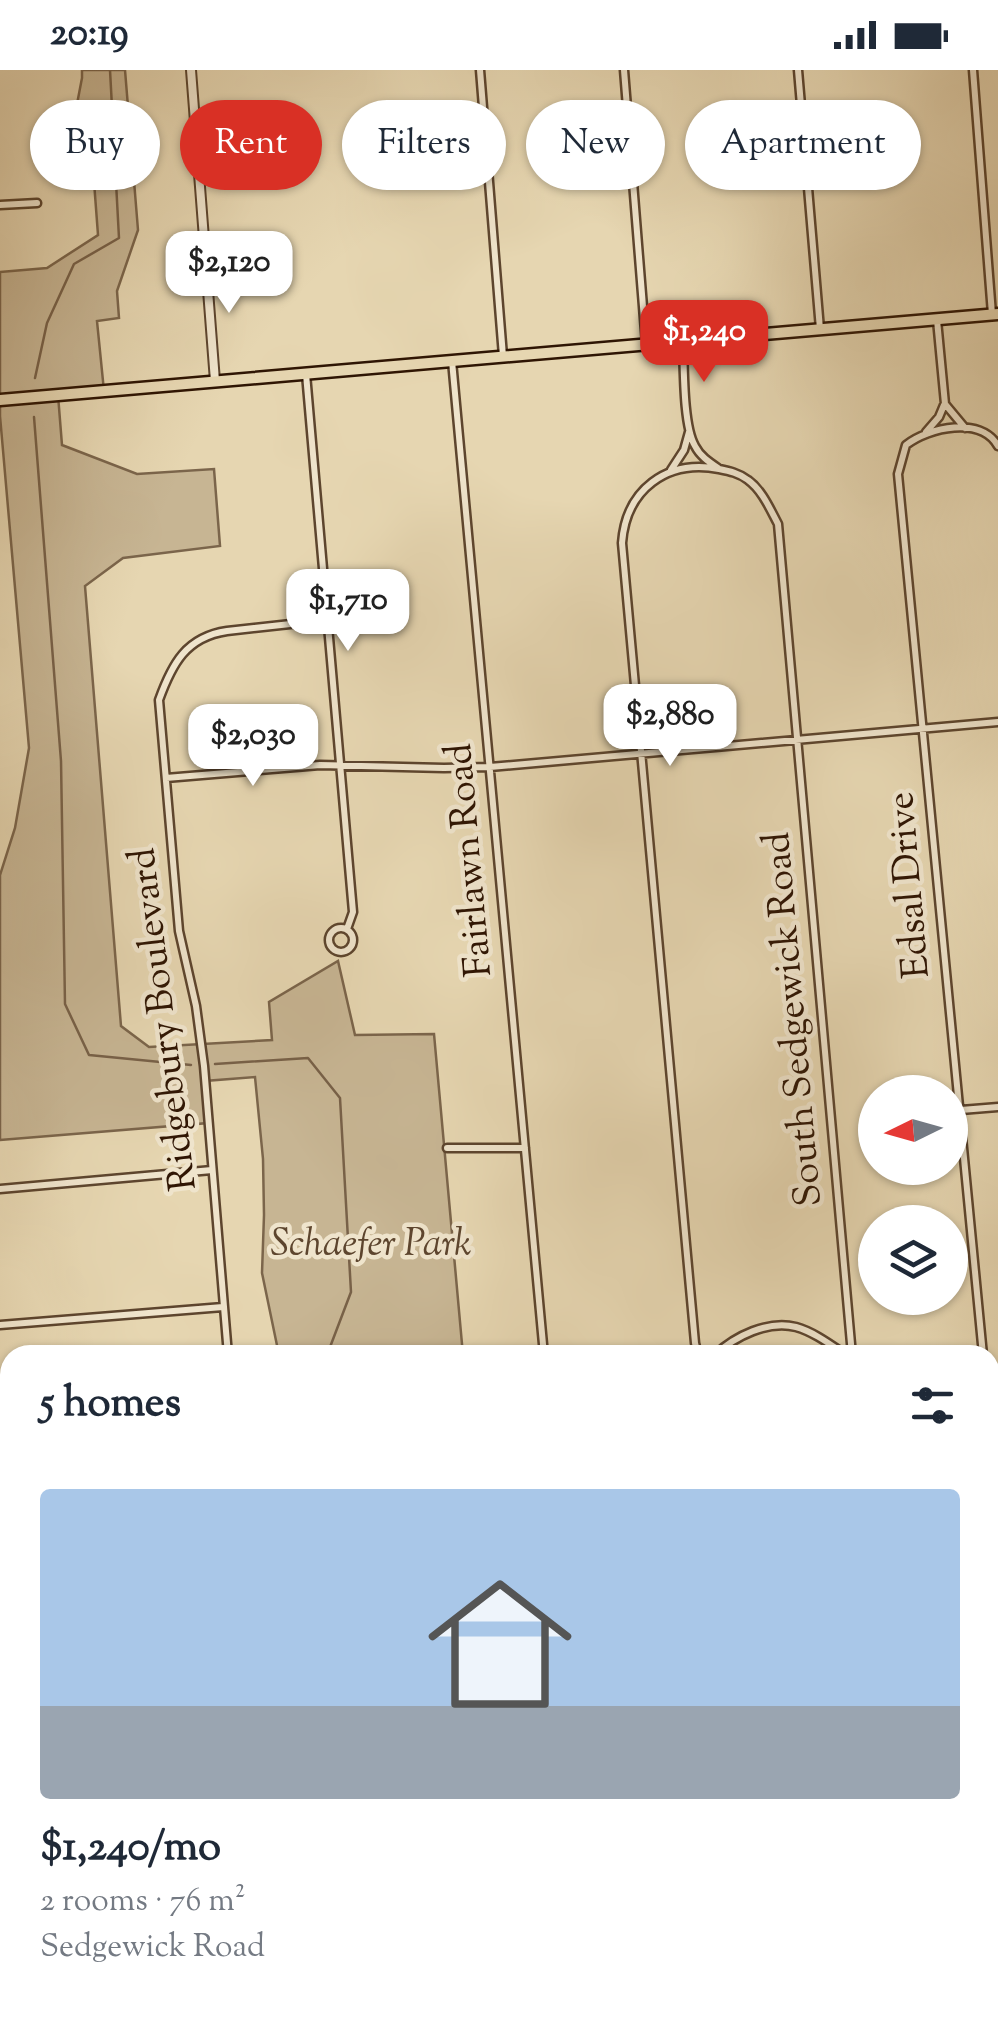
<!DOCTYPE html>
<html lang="en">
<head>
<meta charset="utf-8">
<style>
  body { margin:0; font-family:"Sorts Mill Goudy",serif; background:#f6f6f7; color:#1f2937; height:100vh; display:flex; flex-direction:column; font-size:38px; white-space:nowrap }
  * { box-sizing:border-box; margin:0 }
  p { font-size:32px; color:#747a83 }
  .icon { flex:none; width:55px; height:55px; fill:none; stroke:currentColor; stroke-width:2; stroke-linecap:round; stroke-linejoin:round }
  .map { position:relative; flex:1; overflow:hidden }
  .details { position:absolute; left:0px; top:1275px; width:1000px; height:672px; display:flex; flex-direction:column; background:#fff; border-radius:30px 30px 0 0; box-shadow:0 2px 8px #0004 }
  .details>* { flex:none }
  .banner { position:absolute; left:30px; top:30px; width:940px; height:90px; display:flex; gap:20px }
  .needle { width:65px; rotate:265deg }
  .tools { position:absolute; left:858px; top:1005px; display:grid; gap:20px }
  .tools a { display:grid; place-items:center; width:110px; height:110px; border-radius:50%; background:#fff; box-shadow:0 2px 8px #0004; font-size:50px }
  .price { position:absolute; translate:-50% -85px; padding:0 22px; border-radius:20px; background:#fff; color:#222; font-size:32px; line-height:65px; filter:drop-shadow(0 2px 5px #0008) }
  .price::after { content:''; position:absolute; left:50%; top:60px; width:30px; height:22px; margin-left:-15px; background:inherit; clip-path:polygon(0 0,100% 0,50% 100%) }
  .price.current { background:#d93025; color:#fff }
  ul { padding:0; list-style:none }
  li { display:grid; align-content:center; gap:20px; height:530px; padding:0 40px }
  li+li { border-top:2px solid #e0e1e3 }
  li span { display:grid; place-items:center; height:310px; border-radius:10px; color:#555 }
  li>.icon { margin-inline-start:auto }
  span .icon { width:180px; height:180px; fill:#fffc; stroke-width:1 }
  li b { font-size:42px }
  h2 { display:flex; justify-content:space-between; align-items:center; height:120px; padding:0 40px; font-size:42px }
  .chip { padding:0 35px; border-radius:45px; background:#fff; box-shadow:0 2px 8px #0004; font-size:35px; line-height:90px }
  .chip.current { background:#d93025; color:#fff }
  .status { display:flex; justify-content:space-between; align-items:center; height:70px; padding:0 50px; background:#fff; direction:ltr }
  .status svg { height:28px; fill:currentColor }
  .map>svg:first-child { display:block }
</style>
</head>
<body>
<div class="status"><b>20:19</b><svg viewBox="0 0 49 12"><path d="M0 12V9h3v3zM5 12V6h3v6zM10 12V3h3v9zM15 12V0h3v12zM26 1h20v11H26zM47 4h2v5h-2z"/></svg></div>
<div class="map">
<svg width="998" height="1947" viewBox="0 0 998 1947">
  <rect width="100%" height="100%" fill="#e6d6b1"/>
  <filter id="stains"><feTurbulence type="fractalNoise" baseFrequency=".002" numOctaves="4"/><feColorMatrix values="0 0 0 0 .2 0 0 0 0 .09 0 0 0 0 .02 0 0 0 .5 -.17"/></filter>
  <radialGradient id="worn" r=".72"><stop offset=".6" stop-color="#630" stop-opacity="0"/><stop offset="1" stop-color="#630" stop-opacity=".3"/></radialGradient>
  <!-- green -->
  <path fill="#c7b593" stroke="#7b654b" stroke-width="2.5" d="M82 0H125L138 160 117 221 119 248 97 251 104 321 58 325 62 375 137 404 214 399 220 476 123 488 85 516 121 956 149 977 272 970 269 932 338 891 355 965 434 964 463 1285H279L262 1203 264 1145 263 1089 255 1007 205 1011 208 1053 0 1070V805L15 758 29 678 0 346V202L47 198 98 165 92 85 73 55 82 8Z
    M5 1742 10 1743V1938H24L25 1947H0V1744Z"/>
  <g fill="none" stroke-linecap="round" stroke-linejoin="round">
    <!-- stream -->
    <path stroke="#786148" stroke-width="2.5" d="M35 308 47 253 74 194 119 168 110 0
      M34 347 61 691 65 934 89 985 191 995
      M215 994 308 988 340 1028 351 1222 327 1285
      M0 1821 10 1814"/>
    <!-- minor casing -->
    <g stroke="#5d452e" stroke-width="11">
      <path id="minor" d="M480 0 503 286
        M624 0 646 274
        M798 0 820 259
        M973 0 992 244
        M0 135 37 133
        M937 250 945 334 965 358
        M683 272C684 297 683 356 695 376 700 386 709 392 718 398
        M452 291 544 1285
        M306 304 353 842 347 859
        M926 362 939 347 944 335
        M671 400 684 380 689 362
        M166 708 320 695 444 698 490 697 998 652
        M329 870a12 12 0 1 1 24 0a12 12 0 1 1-24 0Z
        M961 1040 998 1037
        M447 1078H525
        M0 1119 212 1100
        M0 1255 223 1237
        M228 1285 204 996 196 936 179 861 159 630C172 594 186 567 227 561L327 550
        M698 1285 695 1273 622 473C626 420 666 389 719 399 729 401 739 403 748 410 762 420 770 439 778 454L852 1285
        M715 1285C735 1266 768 1250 796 1257 814 1262 831 1275 846 1285
        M983 1285 898 404 906 375C929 357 981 346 998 376
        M990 1303H998
        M0 1389 10 1388
        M0 1534 10 1533
        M990 1574 998 1573
        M0 1689H10
        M89 1938 91 1947
        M214 1938 215 1947
        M349 1947 350 1938
        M489 1947 492 1938"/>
    </g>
    <!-- tertiary casing -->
    <g stroke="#5d452e" stroke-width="12">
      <path id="tertiary" d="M191 0 215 311"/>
    </g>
    <!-- primary casing -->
    <g stroke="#2f1503" stroke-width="15">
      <path id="primary" d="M0 330 998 244"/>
    </g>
    <!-- minor -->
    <use href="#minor" stroke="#efe4cc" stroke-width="6"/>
    <!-- tertiary -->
    <use href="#tertiary" stroke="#efe4cc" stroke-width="8"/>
    <!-- primary -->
    <use href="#primary" stroke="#e6d6b1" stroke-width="10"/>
  </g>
  <g text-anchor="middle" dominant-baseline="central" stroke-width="9" stroke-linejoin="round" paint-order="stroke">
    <!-- street labels -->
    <g font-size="38" fill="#2f1503" stroke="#efe4cc">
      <text transform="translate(471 790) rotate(-95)">Fairlawn Road</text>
      <text transform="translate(911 815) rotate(-95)">Edsal Drive</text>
      <text transform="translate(165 949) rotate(-97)">Ridgebury Boulevard</text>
      <text transform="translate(795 949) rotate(-95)">South Sedgewick Road</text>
    </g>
    <!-- park labels -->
    <g font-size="38" font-style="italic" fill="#5d452e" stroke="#efe4cc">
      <text x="371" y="1176">Schaefer Park</text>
    </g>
  </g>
  <rect width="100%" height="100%" filter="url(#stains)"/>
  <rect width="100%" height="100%" fill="url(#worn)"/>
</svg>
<div class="tools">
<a><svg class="needle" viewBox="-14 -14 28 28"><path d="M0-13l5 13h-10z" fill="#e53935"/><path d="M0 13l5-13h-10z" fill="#747a83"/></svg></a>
<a><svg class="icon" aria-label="layers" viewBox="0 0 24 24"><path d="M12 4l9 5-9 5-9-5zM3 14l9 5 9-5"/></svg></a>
</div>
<b class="price" style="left:229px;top:246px">$2,120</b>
<b class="price current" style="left:704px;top:315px">$1,240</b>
<b class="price" style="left:348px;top:584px">$1,710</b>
<b class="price" style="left:670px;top:699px">$2,880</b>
<b class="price" style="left:253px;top:719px">$2,030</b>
<div class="banner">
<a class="chip">Buy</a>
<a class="chip current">Rent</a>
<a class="chip">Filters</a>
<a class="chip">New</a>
<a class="chip">Apartment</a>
</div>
<section class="details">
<h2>5 homes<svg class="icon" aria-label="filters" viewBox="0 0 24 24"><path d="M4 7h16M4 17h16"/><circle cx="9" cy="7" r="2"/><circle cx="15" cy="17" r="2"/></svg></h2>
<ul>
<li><span style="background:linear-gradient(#a9c7e8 70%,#9aa5b1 0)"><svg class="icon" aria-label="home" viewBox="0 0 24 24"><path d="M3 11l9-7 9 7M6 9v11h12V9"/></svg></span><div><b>$1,240/mo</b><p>2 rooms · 76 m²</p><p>Sedgewick Road</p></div></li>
</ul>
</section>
</div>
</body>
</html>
